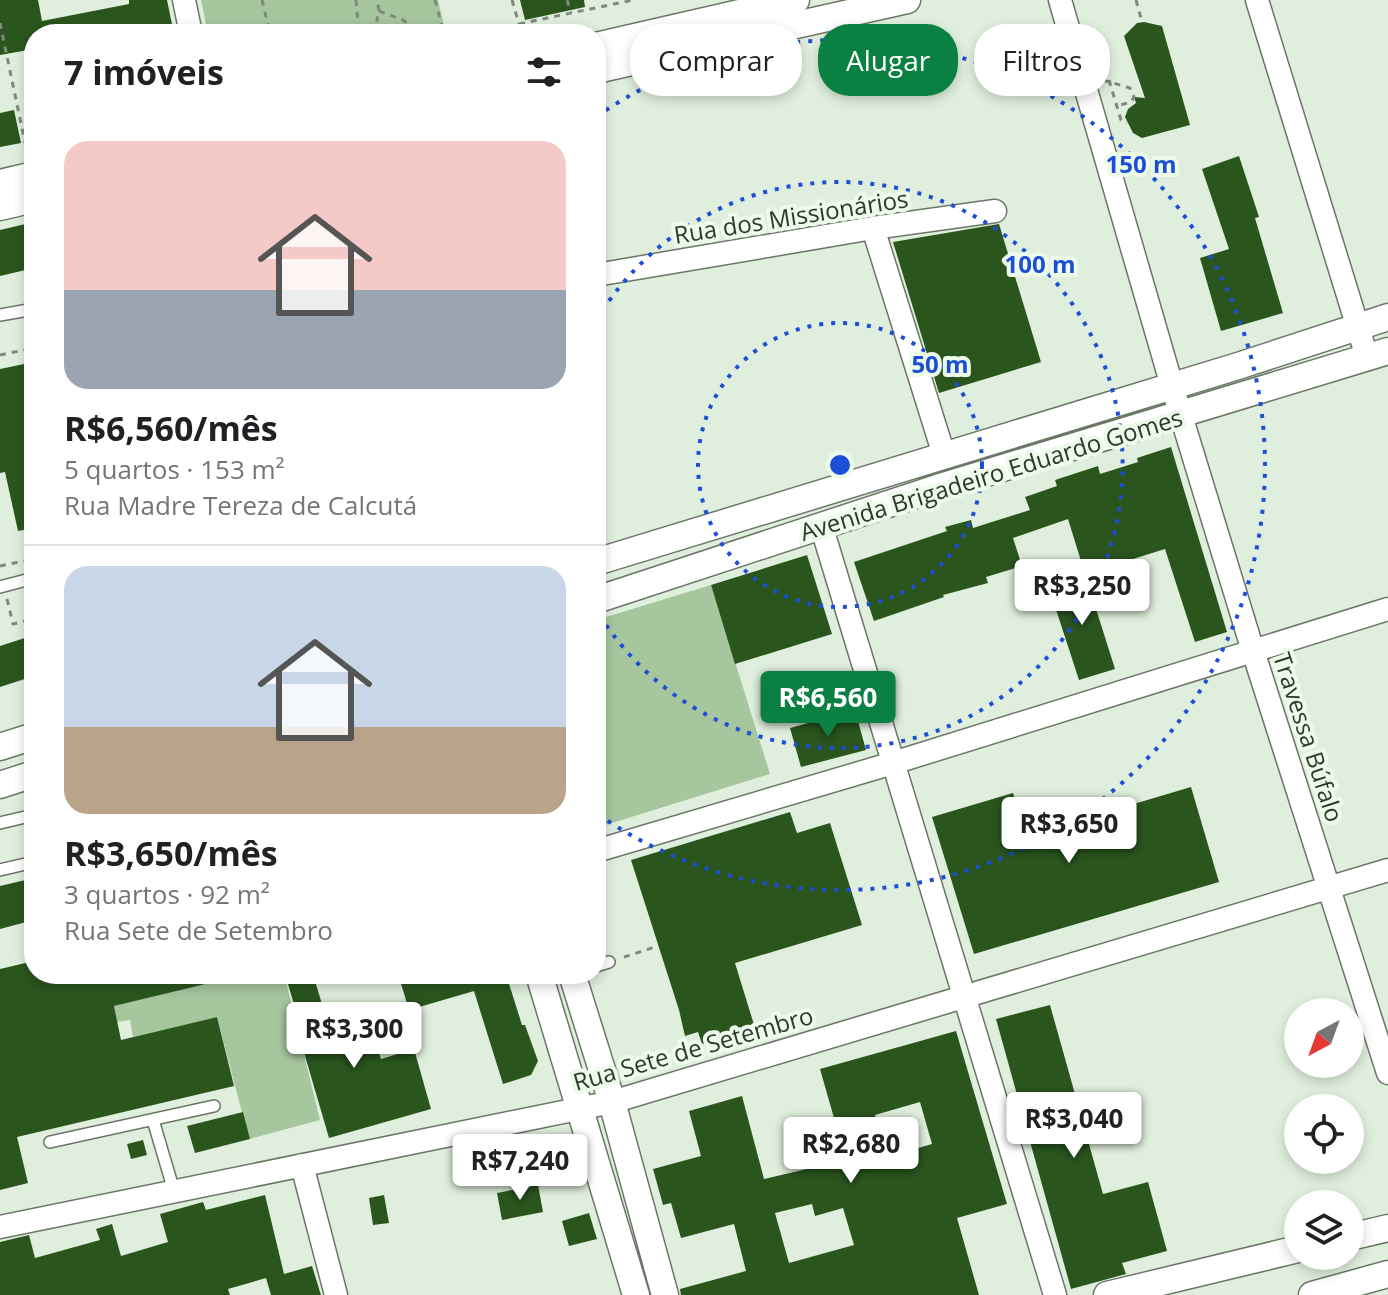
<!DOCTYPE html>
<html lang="pt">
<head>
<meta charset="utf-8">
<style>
  body { margin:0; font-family:"Open Sans",sans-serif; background:#f6f6f6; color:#202124; height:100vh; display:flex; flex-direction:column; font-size:30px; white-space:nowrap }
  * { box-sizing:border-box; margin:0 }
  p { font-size:26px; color:#757577 }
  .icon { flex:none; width:44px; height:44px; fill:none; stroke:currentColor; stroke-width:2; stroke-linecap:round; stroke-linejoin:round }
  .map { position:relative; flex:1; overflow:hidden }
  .sheet { position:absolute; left:24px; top:24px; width:582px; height:960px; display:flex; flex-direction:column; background:#fff; border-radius:32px; box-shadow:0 4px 12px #0003 }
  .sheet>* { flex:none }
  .banner { position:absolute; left:630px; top:24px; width:638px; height:72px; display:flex; gap:16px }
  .needle { width:52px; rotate:221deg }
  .fabs { position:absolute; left:1284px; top:998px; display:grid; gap:16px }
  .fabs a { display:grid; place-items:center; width:80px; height:80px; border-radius:50%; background:#fff; box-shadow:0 4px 12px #0003; font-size:40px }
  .price { position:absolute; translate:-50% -68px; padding:0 18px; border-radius:8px; background:#fff; color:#222; font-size:26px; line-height:52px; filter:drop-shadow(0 2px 4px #0008) }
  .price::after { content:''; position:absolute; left:50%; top:48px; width:24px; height:18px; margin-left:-12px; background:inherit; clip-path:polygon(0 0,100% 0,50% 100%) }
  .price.active { background:#0b8043; color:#fff }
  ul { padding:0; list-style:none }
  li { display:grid; align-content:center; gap:16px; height:424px; padding:0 40px }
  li+li { border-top:2px solid #e0e0e0 }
  li span { display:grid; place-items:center; height:248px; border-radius:24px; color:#555 }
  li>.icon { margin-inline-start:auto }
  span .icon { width:144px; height:144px; fill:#fffc; stroke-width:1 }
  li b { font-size:34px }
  h2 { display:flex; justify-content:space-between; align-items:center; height:96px; padding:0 40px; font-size:34px }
  .pill { padding:0 28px; border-radius:32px; background:#fff; box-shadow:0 4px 12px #0003; font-size:28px; line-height:72px }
  .pill.active { background:#0b8043; color:#fff }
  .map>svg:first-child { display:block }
</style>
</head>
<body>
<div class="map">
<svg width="1388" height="1295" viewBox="0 0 1388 1295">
  <defs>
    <pattern id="water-ripples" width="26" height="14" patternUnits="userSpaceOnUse" patternTransform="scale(2)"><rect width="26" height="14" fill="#7eae72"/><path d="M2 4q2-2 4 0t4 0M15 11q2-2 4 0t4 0" fill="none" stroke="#688e5e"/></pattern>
  </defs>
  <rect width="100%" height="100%" fill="#e0efdd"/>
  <!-- green -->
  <path fill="#a6c69e" d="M201 0H438L446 34H208Z
    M711 585 770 774 596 828V620Z
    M220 974H284L320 1120 249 1139 217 1017 133 1037 130 1020 117 1022 114 1006Z"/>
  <!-- water -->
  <path fill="url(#water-ripples)" d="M815 1117 821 1138 816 1145 809 1141 803 1120Z"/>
  <!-- building -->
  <path fill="#2a561e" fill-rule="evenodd" d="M0 0H38L42 21 129 4V0H167L174 34H34V49L0 55Z
    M520 0H584L585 7 525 20Z
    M1144 22 1162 26 1190 125 1142 138 1133 133 1125 117 1128 109 1136 103 1134 97 1145 98 1124 36 1137 23Z
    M14 110 21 143 0 147V113Z
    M1239 156 1259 217 1255 218 1283 313 1221 331 1200 258 1229 249 1202 169Z
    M34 222V268L0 276V230Z
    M999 224 1041 362 939 393 893 242Z
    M34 362V528L18 531 5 472 0 473V369Z
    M1171 447 1227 632 1195 642 1165 549 1085 574 1068 519 1013 538 1022 566 986 577 988 583 943 595 944 597 874 621 854 562 947 531 945 527 971 520 973 528 1030 510 1025 497 1057 486 1055 480 1098 466 1100 474 1138 462 1137 458Z
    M807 555 832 634 735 664 711 585Z
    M1085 574 1115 669 1079 680 1048 585Z
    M34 635V676L0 687V646Z
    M855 710 866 750 801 767 790 728Z
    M1191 787 1219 882 974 954 932 817 1013 793 1026 836Z
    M790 812 797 833 830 823 862 925 735 963 755 1028 702 1044 698 1032 685 1036 679 1010 631 860Z
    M34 878V920L0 929V886Z
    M34 961V974H221L222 980 114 1006 121 1040 217 1017 234 1086 17 1137 28 1183 0 1190V969Z
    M285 974H313L332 1038H344L372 1030 381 1059 414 1049 431 1109 329 1138 303 1049 307 1048Z
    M398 974H506L522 1025H525L538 1061 531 1075 503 1084 474 991 409 1010Z
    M1050 1005 1103 1194 1148 1182 1167 1251 1122 1263 1126 1274 1071 1289 996 1019Z
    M956 1031 1007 1204 957 1218 979 1295H681L680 1289 746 1271 734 1224 681 1238 671 1203 663 1205 653 1169 701 1156 689 1111 742 1096 764 1179 846 1160 820 1069ZM920 1102 932 1144 887 1157 875 1115ZM812 1204 815 1216 843 1208 854 1245 789 1263 775 1213Z
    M243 1112 250 1139 195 1153 187 1126Z
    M143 1140 147 1155 131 1159 127 1144Z
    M538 1185 543 1212 502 1220 497 1193Z
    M265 1195 284 1274 312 1266 321 1295H271L266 1278 228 1289 230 1295H0V1242L29 1235 35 1258 100 1240 96 1229 112 1224 121 1256 168 1242 160 1214 203 1202 206 1210Z
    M384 1195 389 1223 373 1225 369 1198Z
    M589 1213 597 1239 569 1246 562 1221Z"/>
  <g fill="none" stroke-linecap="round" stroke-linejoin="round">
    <!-- service casing -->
    <g stroke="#6a7767" stroke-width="14">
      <path id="service" d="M0 315 34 309
        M0 587 34 578
        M0 823 34 815
        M0 870 34 862
        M596 966 609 962
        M153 1120 174 1191
        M50 1142 214 1106"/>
    </g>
    <!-- minor casing -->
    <g stroke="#6a7767" stroke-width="25">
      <path id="minor" d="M184 0 191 34
        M1060 0 1172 386 1253 651 1388 1073
        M1257 0 1367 357
        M873 228 944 455
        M596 275 873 228 995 211
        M821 525 1055 1295
        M596 851 893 763 1388 609
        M302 1165 336 1295
        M0 1227 612 1102 1388 870"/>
    </g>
    <!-- tertiary casing -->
    <g stroke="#6a7767" stroke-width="29">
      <path id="tertiary" d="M596 46 796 0
        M596 70 907 0
        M0 183 34 175
        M0 207 34 199
        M596 562 1238 366 1388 317
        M596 600 937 488 1388 351
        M0 747 34 736
        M0 785 34 774
        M539 974 636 1295
        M572 974 612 1102 665 1295
        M1350 1237 1388 1228
        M1107 1295 1298 1249
        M1312 1295 1388 1274"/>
    </g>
    <!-- path -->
    <path stroke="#80897d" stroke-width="3" stroke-dasharray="6 6" stroke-linecap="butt" d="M262 0 270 34
      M356 0 359 34
      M435 0 444 34
      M512 0 519 24 513 34
      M567 0 571 13
      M1136 0 1142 22
      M379 11 403 20 421 34
      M0 23 27 152
      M519 24 633 0
      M374 34 379 11 377 0
      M1103 80 1130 88 1134 97 1131 102 1117 106
      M1109 80 1121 120 1127 123
      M0 355 34 348
      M0 566 34 559
      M7 599 13 624 34 619
      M624 957 658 946"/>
    <!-- service -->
    <use href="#service" stroke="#fff" stroke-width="11"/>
    <!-- minor -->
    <use href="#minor" stroke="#fff" stroke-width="22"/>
    <!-- tertiary -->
    <use href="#tertiary" stroke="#fff" stroke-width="26"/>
  </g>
  <!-- distance rings -->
  <g fill="none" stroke="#1d4ed8" stroke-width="4" stroke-dasharray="4 8">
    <circle cx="840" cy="465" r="142"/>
    <path d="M596 321A283 283 0 1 1 596 609"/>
    <path d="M596 117A425 425 0 1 1 596 813"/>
  </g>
  <g text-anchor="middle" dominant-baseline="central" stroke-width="8" stroke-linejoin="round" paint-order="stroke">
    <!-- street labels -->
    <g font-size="24" fill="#31362f" stroke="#edfcea">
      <text transform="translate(791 216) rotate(-9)">Rua dos Missionários</text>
      <text transform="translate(991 474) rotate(-17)">Avenida Brigadeiro Eduardo Gomes</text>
      <text transform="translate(1309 737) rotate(72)">Travessa Búfalo</text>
      <text transform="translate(693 1048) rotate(-16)">Rua Sete de Setembro</text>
    </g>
  </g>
  <circle cx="840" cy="465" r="12" fill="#1d4ed8" stroke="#edfcea" stroke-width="4"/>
  <g font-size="24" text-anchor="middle" font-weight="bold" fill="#1d4ed8" stroke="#edfcea" stroke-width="8" stroke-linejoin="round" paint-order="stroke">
    <text x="1141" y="173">150 m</text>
    <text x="1040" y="273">100 m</text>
    <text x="940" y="373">50 m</text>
  </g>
</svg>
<div class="fabs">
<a><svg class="needle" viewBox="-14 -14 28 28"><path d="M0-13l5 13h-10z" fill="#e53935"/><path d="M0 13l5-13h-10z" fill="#757577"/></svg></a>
<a><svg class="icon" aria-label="locate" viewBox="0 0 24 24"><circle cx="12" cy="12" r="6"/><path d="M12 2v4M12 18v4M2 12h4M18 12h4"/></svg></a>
<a><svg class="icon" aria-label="layers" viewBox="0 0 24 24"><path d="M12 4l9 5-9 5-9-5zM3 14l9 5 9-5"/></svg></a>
</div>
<b class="price" style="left:1082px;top:627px">R$3,250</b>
<b class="price active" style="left:828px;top:739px">R$6,560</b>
<b class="price" style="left:1069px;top:865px">R$3,650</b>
<b class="price" style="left:354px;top:1070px">R$3,300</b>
<b class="price" style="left:1074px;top:1160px">R$3,040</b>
<b class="price" style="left:851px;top:1185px">R$2,680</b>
<b class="price" style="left:520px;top:1202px">R$7,240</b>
<div class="banner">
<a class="pill">Comprar</a>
<a class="pill active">Alugar</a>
<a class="pill">Filtros</a>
</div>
<section class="sheet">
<h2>7 imóveis<svg class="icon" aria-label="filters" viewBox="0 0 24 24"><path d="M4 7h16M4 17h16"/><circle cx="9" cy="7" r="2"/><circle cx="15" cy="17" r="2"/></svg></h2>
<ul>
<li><span style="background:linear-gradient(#f6c9c9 60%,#9aa5b1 0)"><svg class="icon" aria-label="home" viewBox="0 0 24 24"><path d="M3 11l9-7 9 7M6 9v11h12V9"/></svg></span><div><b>R$6,560/mês</b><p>5 quartos · 153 m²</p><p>Rua Madre Tereza de Calcutá</p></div></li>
<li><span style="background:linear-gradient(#c9d6e8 65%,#b9a48a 0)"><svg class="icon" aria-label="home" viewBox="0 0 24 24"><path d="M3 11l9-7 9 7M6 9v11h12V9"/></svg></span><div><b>R$3,650/mês</b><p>3 quartos · 92 m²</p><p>Rua Sete de Setembro</p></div></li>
</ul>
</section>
</div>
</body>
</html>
